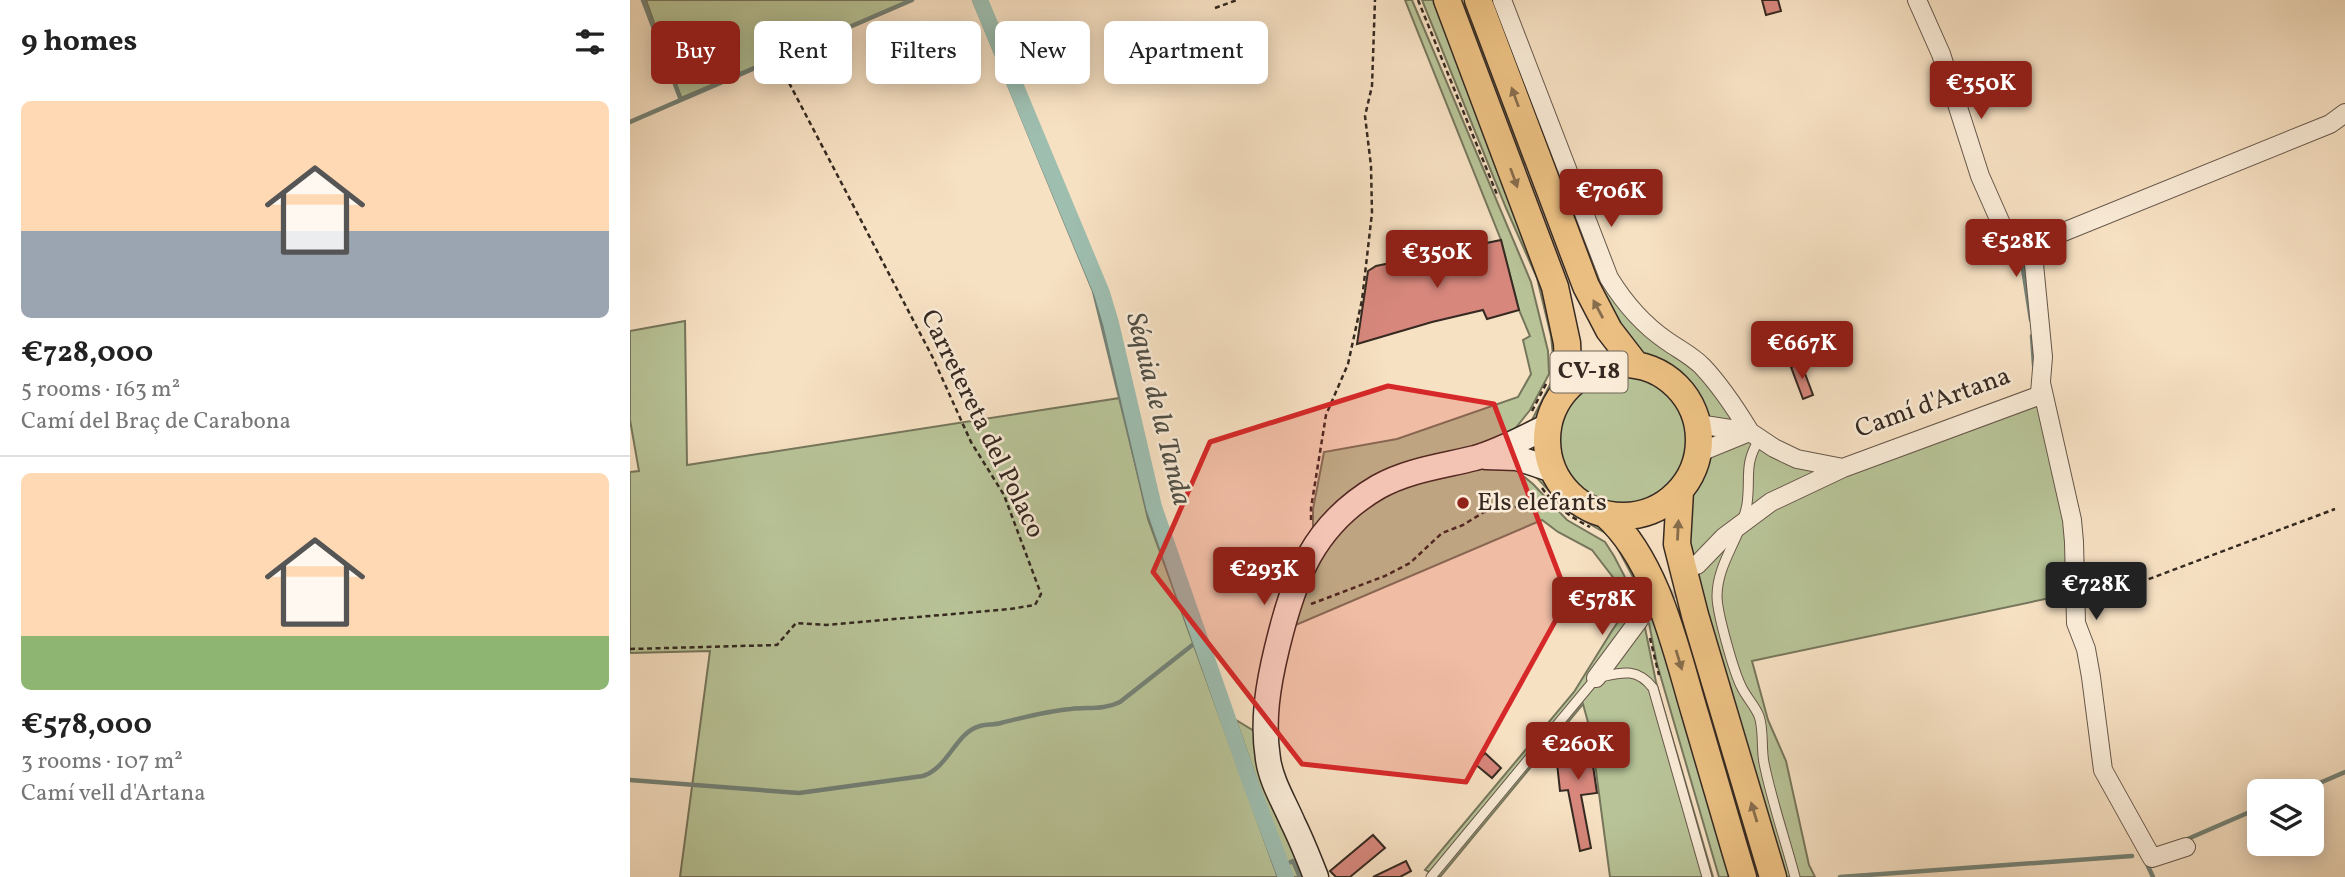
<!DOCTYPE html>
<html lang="en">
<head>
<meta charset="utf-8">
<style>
  body { margin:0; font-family:Vollkorn,serif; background:#f2f2f2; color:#222; height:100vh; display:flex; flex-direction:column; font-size:26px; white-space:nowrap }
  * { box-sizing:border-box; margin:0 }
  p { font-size:23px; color:#767676 }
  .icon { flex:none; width:38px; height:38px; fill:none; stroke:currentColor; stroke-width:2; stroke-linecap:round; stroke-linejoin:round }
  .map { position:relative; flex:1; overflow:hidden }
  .panel { display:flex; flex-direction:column; background:#fff; width:630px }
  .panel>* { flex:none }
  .banner { position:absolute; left:21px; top:21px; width:665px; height:63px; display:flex; gap:14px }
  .tools { position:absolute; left:1617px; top:779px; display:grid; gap:14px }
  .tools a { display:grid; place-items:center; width:77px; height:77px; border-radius:10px; background:#fff; box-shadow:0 4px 18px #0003; font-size:35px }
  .price { position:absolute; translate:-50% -60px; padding:0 16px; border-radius:7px; background:#8f2418; color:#fff; font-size:23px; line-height:46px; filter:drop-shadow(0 2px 4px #0008) }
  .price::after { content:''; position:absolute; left:50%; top:42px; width:21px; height:16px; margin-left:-10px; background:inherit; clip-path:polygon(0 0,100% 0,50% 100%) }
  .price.current { background:#222; color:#fff }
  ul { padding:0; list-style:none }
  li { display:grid; align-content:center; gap:14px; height:371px; padding:0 21px }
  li+li { border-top:2px solid #e0e0e0 }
  li span { display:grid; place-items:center; height:217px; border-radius:10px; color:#555 }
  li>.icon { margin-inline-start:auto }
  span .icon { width:126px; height:126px; fill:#fffc; stroke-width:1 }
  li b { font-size:30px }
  h2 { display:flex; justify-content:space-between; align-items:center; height:84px; padding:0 21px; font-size:30px }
  .chip { padding:0 24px; border-radius:10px; background:#fff; box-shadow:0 4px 18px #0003; font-size:24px; line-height:63px }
  .chip.current { background:#8f2418; color:#fff }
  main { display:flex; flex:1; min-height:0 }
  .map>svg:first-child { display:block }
</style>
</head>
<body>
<main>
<section class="panel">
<h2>9 homes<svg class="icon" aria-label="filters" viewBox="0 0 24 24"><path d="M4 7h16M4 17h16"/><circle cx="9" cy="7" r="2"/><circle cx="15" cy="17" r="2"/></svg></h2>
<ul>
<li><span style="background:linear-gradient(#ffd9b3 60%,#9aa5b1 0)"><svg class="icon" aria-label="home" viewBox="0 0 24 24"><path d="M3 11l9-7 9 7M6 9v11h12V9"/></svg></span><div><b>€728,000</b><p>5 rooms · 163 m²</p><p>Camí del Braç de Carabona</p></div></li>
<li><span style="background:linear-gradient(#ffd9b3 75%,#8fb573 0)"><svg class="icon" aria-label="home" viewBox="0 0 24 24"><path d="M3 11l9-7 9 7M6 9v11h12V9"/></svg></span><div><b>€578,000</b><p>3 rooms · 107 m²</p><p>Camí vell d'Artana</p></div></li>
</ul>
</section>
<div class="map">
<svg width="1715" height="877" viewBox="0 0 1715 877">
  <rect width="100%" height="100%" fill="#f7e1c3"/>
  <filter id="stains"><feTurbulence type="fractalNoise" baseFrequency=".00286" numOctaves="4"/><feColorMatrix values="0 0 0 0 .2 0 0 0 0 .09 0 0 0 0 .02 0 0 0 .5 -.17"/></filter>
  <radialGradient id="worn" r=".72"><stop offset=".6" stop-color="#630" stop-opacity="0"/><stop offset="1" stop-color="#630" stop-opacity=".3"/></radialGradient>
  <!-- green -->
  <path fill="#b8c498" stroke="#76765c" stroke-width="2" d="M16 0H283L51 98Z
    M775 0H782L901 282 918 351 919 374 900 410 880 435 683 530V509L694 452 767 439 888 397 901 374 893 340 900 336 889 310 871 240Z
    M792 0H808L918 295 929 382 915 404 910 419 889 430 902 420 925 375 921 336 907 278 876 208Z
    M857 0H869L977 279 1056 356 1112 425 1078 422 1065 393 1041 370 1011 354 980 316Z
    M55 321 57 465 490 398 518 519 648 877H50L80 651 0 653V472L9 471 0 420V331Z
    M928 440a65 65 0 1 1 130 0a65 65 0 1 1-130 0Z
    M1412 398 1439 523V594L1122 661 1138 720 1156 761 1179 865 1185 877H1151L1060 560 1059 493 1070 476 1078 457 1121 437 1198 470 1141 504Z
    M848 465 886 470 903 484 937 520 975 542 984 556 1011 608 1026 682 1083 877H980L961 733 953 704 810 877 795 870 944 692 983 629 1002 602 962 550 928 532 912 520 661 627 666 607 701 536 762 490Z
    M896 470 914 477 933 500 972 524 1011 578 1105 877H1089L1027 664 1016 608 1004 579 987 547 977 534 939 512 908 479Z
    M606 720 624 731 677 877H660Z"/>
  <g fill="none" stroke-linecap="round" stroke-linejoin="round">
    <!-- stream -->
    <path stroke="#748277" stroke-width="4.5" d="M13 0 51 100
      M344 0 464 291 519 515 649 877
      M0 122 282 0
      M1391 256 1401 320
      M1402 336 1404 365
      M0 780 169 793 293 776C319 767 326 732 350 726 356 724 364 725 371 723 395 717 417 711 441 709 459 707 474 710 490 702L570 639
      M1671 791 1715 772
      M1553 841 1629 808
      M1517 864 1523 877
      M652 866 663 861 670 877
      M1210 877 1502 856"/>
    <!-- canal -->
    <path stroke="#9ebeb0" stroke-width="16" d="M350 0 472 293 481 323 524 507 620 782 656 877"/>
  </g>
  <!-- building -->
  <path fill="#d7877c" stroke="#352921" stroke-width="2" d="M1132 0H1148L1151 11 1136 15Z
    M871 240 889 310 857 319 853 310 802 322 727 344 738 271 746 266Z
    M1171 363 1183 395 1173 399 1161 367Z
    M958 732 967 793 951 795 961 848 950 851 938 790 930 791 926 754Z
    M855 753 871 768 862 778 845 764Z
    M743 835 755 848 720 877H706L700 871Z
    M776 861 781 871 770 877H743Z"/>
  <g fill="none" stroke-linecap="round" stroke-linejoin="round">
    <!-- street-tunnel -->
    <path stroke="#d0bca3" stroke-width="18" stroke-dasharray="18 9" stroke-linecap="butt" d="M1009 620 1062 570"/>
    <!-- lane casing -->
    <g stroke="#66574a" stroke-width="11">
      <path id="lane" d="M1130 438C1113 465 1121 476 1117 504 1112 536 1087 563 1087 596 1087 613 1104 673 1112 688 1117 698 1125 706 1129 716 1134 730 1131 748 1134 763 1142 802 1155 839 1165 877
        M801 877 966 678C990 673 1006 666 1023 688L1077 877"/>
    </g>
    <!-- street casing -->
    <g stroke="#66574a" stroke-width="20">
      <path id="street" d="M872 0 979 278C995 304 1012 324 1037 341 1050 350 1062 356 1072 366 1091 386 1106 409 1120 432
        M1287 0 1311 54 1350 176 1380 244 1385 248 1406 255
        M1411 383 1442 520 1444 542 1446 623 1456 649 1461 677 1473 770 1522 858 1556 847
        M1068 424 1120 432 1144 448 1167 459 1213 468 1408 396 1410 393 1413 357 1404 264 1411 247 1426 235 1700 124 1715 113
        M1068 453 1117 433
        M1067 565 1094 537 1141 502 1213 468
        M966 678 1009 620"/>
    </g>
    <!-- secondary casing -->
    <g stroke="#352921" stroke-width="27">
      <path id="secondary" d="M856 457 887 458 923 470
        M686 877C679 859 672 841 663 823 654 802 641 781 638 759 632 721 638 685 647 648 664 578 683 525 748 487 778 470 813 466 845 458 870 451 895 437 918 426"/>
    </g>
    <!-- primary casing -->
    <g stroke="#352921" stroke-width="29">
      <path id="primary" d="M817 0 925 287 937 343 939 386
        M848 0 956 286 979 330 1006 365
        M917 440a76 76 0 1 1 152 0a76 76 0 1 1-152 0Z
        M1050 491 1047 544 1065 615 1143 877
        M975 514C1028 561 1046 651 1066 717 1082 771 1097 824 1113 877"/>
    </g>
    <!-- path -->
    <path stroke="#352921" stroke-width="2.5" stroke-dasharray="5 3.5" stroke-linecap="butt" d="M788 0 868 197
      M585 8 607 0
      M902 411 917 382
      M912 488C925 506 940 517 960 527
      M681 520V508L696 415 718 364 732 300 742 213 741 166 735 116 742 86 745 0
      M1463 600 1705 509
      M681 604 755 576 780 563 812 533 833 525 854 512 921 501
      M1020 638 1029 675
      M0 649 147 645 166 623 196 625 380 609 405 605 411 594 374 495 341 442 303 358 156 77"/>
    <!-- lane -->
    <use href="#lane" stroke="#faecd8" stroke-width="9"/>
    <!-- street -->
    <use href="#street" stroke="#faecd8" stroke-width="18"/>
    <!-- secondary -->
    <use href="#secondary" stroke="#faecd8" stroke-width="24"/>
    <!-- primary -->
    <use href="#primary" stroke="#ecc082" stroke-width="26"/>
  </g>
  <!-- one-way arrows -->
  <defs><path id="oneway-solid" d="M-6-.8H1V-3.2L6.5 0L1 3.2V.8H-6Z" transform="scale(1.75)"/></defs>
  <g fill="#876d4d">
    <use href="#oneway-solid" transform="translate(885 97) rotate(-110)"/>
    <use href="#oneway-solid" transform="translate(884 178) rotate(70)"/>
    <use href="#oneway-solid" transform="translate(968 309) rotate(-118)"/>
    <use href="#oneway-solid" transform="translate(1048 530) rotate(-87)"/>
    <use href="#oneway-solid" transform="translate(1049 660) rotate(73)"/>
    <use href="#oneway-solid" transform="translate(1124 812) rotate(-107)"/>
  </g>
  <!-- marked area -->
  <path fill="#d62828" fill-opacity="0.2" stroke="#d62828" stroke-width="5" stroke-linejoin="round" d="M758 386 864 404 938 598 836 782 672 764 523 572 580 442Z"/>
  <!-- markers -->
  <circle fill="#8f2418" stroke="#faecd8" stroke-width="2.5" cx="833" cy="503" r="7"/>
  <g text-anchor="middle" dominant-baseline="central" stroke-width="5" stroke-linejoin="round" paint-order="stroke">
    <!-- shield labels -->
    <rect fill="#faecd8" stroke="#706458" stroke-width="2" x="920.5" y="351.5" width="77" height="41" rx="5"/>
    <g font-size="24" font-weight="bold" fill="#352921">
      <text x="959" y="372">CV-18</text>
    </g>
    <!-- street labels -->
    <g font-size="26" fill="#352921" stroke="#faecd8">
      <text transform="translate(1303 403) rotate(-20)">Camí d'Artana</text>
      <text transform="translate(352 424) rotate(64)">Carretereta del Polaco</text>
    </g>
    <!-- poi labels -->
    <g font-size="26" fill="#352921" stroke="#faecd8" text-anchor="start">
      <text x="847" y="503">Els elefants</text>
    </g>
    <!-- water labels -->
    <g font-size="28" font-style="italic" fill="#4f4e45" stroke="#faecd8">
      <text transform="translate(528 409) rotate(76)">Séquia de la Tanda</text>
    </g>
  </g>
  <rect width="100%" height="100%" filter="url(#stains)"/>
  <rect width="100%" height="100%" fill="url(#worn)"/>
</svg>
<div class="tools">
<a><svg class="icon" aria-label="layers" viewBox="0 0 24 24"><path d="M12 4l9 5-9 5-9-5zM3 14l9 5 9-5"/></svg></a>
</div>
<b class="price" style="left:1351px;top:121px">€350K</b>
<b class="price" style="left:981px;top:229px">€706K</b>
<b class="price" style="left:1386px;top:279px">€528K</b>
<b class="price" style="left:807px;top:290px">€350K</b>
<b class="price" style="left:1172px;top:381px">€667K</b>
<b class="price" style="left:634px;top:607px">€293K</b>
<b class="price current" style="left:1466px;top:622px">€728K</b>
<b class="price" style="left:972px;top:637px">€578K</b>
<b class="price" style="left:948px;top:782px">€260K</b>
<div class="banner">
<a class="chip current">Buy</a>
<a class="chip">Rent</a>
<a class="chip">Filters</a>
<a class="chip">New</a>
<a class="chip">Apartment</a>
</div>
</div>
</main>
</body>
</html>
